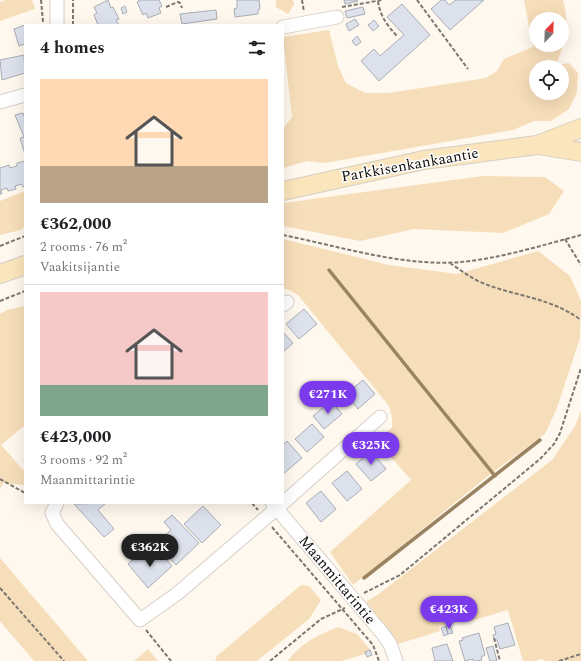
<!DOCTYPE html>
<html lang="en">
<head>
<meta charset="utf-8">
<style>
  body { margin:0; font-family:Spectral,serif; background:#f2f2f2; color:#202124; height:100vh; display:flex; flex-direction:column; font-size:15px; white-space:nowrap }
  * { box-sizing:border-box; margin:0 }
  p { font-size:13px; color:#757577 }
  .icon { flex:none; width:22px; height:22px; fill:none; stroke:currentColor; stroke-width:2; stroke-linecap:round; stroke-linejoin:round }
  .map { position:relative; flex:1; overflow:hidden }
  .details { position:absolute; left:24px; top:24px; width:260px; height:480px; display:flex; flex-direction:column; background:#fff; border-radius:0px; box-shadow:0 4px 16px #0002 }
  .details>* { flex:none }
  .needle { width:26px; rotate:23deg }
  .tools { position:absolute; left:529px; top:12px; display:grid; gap:8px }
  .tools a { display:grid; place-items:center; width:40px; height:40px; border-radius:50%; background:#fff; box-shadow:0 4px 16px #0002; font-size:20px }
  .price { position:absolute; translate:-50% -34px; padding:0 9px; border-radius:14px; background:#7c3aed; color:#fff; font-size:13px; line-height:26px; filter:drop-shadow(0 1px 2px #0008) }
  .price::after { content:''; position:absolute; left:50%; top:24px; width:12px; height:9px; margin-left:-6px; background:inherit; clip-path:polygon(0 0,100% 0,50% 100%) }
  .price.on { background:#222; color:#fff }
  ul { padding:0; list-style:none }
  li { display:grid; align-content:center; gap:8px; height:212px; padding:0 16px }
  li+li { border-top:1px solid #e0e0e0 }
  li span { display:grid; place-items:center; height:124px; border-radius:0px; color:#555 }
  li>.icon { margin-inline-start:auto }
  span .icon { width:72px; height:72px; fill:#fffc; stroke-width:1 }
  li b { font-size:17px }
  h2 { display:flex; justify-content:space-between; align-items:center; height:48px; padding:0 16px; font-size:17px }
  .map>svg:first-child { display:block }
</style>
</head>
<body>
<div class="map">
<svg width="581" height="661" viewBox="0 0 581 661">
  <rect width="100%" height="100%" fill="#fef8ee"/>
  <!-- green -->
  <path fill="#f7deba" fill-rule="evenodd" d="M5 0H32L35 9 0 21V2Z
    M276 0H293L294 4 288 14 276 7Z
    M524 0H563C570 22 565 44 556 65L569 63 578 73 577 92 569 109 551 121H534L513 130 325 163 308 161 283 168V129L292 117 283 37 329 30 338 66 346 83 365 93H388L486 78 497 71 504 59 533 47ZM536 19H562V45H536ZM536 67H562V93H536Z
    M483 176 545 177 564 191 549 214 503 233 414 229 360 241 283 226V203Z
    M25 191V225L21 230 0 235V201Z
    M283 239 389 265 457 274 538 251 570 276 581 301 580 338 557 408 545 434 488 476 353 585 330 552 411 480 378 442 392 427V417L389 406 298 295 287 289H283Z
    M25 306V425L1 445 25 472V485L3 483 0 489V314L7 310Z
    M581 411V661H545L542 659 535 661H523L508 610 471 621 461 619 439 627 440 631 398 644 366 602 380 593 552 460 575 426Z
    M0 558 88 661H34L0 621Z
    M301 585 309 586 321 600 309 619 257 661H215L217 656Z
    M338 627 357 634 372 652 341 661H288C300 643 319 635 338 627Z
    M148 649 158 661H134Z"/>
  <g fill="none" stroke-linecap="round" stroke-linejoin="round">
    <!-- stream -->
    <path stroke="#9a8361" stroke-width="3.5" d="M329 270 495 476
      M364 578 540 440"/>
  </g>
  <!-- building -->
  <path fill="#dce1eb" stroke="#a8adb6" d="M108 0 111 8 113 7 119 19 116 20 119 25H98L94 15 97 13 94 7Z
    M140 0H159L162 6 159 8 161 13 148 18 146 13 143 15 137 2Z
    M237 0H259L260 9 258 10V14L235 17 234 9 237 8Z
    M344 0H357L358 1 345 4Z
    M441 0H445L449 5 456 0H484L450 30 431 9Z
    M402 4 430 35 379 81 361 61 374 49 380 56 404 35 387 17Z
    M125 6 127 12 123 14 121 8Z
    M363 7 365 14 347 18 345 11Z
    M216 10 217 19 182 24 180 14Z
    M355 19 359 25 349 31 346 24Z
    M374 20 379 26 373 31 368 25Z
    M25 25V44L19 46 14 29Z
    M357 36 361 42 356 46 352 41Z
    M24 55 25 73 2 80 0 60Z
    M23 113 25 119V154L20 138 24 137 15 115Z
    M25 161V186L23 187 22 184 15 186 16 189 8 191 7 188 1 190 2 194H0V168L9 165 10 168 17 166V163Z
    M304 309 317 324 299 339 286 324Z
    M283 332 293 343 283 352Z
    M363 380 375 394 358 409 346 394Z
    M331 401 342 414 324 429 313 416Z
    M312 424 324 437 307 452 295 439Z
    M287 441 302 458 283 474V445Z
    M371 451 386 469 371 481 356 464Z
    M347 471 362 489 347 501 332 483Z
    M321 491 336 509 321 522 306 503Z
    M106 503 98 510 114 529 104 537 74 504Z
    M203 506 221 525 202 543 184 524Z
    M172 515 199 543 176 565 156 544 171 530 164 522Z
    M159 551 172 566 148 588 128 564 141 553 148 561Z
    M508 623 515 645 500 649 497 640H495L494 638 493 635 496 634 494 627Z
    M450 625 453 633 448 634 446 626Z
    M446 626 448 634 444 636 441 628Z
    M479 633 485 655 481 657 482 660 477 661H474L473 659 465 661 459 641 463 640 462 638Z
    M447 644 453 661H435L432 648Z
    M493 646 497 661H490L486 648Z
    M370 650 372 655 367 657 365 652Z"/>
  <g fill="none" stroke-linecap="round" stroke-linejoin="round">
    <!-- minor casing -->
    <g stroke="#d6cfc6" stroke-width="15">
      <path id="minor" d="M57 25V0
        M283 27 337 17
        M0 102 25 95
        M283 305 287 302
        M57 503 52 513 57 524 140 620 178 593 283 503
        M272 503 383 634 390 644 396 661
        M283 503 380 417"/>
    </g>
    <!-- secondary casing -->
    <g stroke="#d6cfc6" stroke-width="20">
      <path id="secondary" d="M538 145 581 152
        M283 191 424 160 537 145 581 128
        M0 274 25 265"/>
    </g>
    <!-- path -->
    <path stroke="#7b7771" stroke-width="2" stroke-dasharray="4 2" stroke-linecap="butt" d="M41 0 43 22
      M302 0 304 12
      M417 0 468 69
      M378 1C380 16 387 25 397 36
      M166 7 178 2 180 3 182 8
      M342 7 382 0
      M73 25V0
      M283 235C338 246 404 267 460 262 498 259 543 245 581 235
      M565 239 581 265
      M0 246 25 236
      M450 263C459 269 468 276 478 281 514 297 548 296 581 320
      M0 301 25 291
      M0 479 25 493
      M252 503 258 510
      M272 527 373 645 379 661
      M0 588 64 661
      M364 593 400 575 540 459 554 444 560 433 581 368
      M146 630 171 661
      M494 638 500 661
      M270 661 321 619 345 608
      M559 661 581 654"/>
    <!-- minor -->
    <use href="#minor" stroke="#fff" stroke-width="13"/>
    <!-- secondary -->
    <use href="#secondary" stroke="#fae5bc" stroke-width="18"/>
  </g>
  <g text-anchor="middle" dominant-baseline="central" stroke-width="3" stroke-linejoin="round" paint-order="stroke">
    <!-- street labels -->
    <g font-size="15" fill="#0f0d0a" stroke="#fff">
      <text transform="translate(410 165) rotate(-10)">Parkkisenkankaantie</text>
      <text transform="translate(337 580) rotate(50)">Maanmittarintie</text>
    </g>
  </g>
</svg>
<div class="tools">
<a><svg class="needle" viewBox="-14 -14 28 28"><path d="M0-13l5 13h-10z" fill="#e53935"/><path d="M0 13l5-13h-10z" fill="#757577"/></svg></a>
<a><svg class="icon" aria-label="locate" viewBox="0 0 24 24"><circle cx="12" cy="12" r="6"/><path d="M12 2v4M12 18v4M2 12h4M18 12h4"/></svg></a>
</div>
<b class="price" style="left:328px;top:415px">€271K</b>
<b class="price" style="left:371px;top:466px">€325K</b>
<b class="price on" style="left:150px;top:568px">€362K</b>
<b class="price" style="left:449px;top:630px">€423K</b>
<section class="details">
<h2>4 homes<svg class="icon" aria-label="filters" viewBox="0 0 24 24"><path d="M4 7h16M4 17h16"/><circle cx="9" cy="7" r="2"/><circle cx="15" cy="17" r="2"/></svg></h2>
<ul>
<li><span style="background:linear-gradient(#ffd9b3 70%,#b9a48a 0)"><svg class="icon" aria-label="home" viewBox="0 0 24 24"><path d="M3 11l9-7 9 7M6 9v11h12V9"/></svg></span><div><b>€362,000</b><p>2 rooms · 76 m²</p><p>Vaakitsijantie</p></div></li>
<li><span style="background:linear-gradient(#f6c9c9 75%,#7fa58c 0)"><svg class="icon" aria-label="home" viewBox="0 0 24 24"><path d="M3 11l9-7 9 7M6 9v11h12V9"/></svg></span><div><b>€423,000</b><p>3 rooms · 92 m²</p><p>Maanmittarintie</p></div></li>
</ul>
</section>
</div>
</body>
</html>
